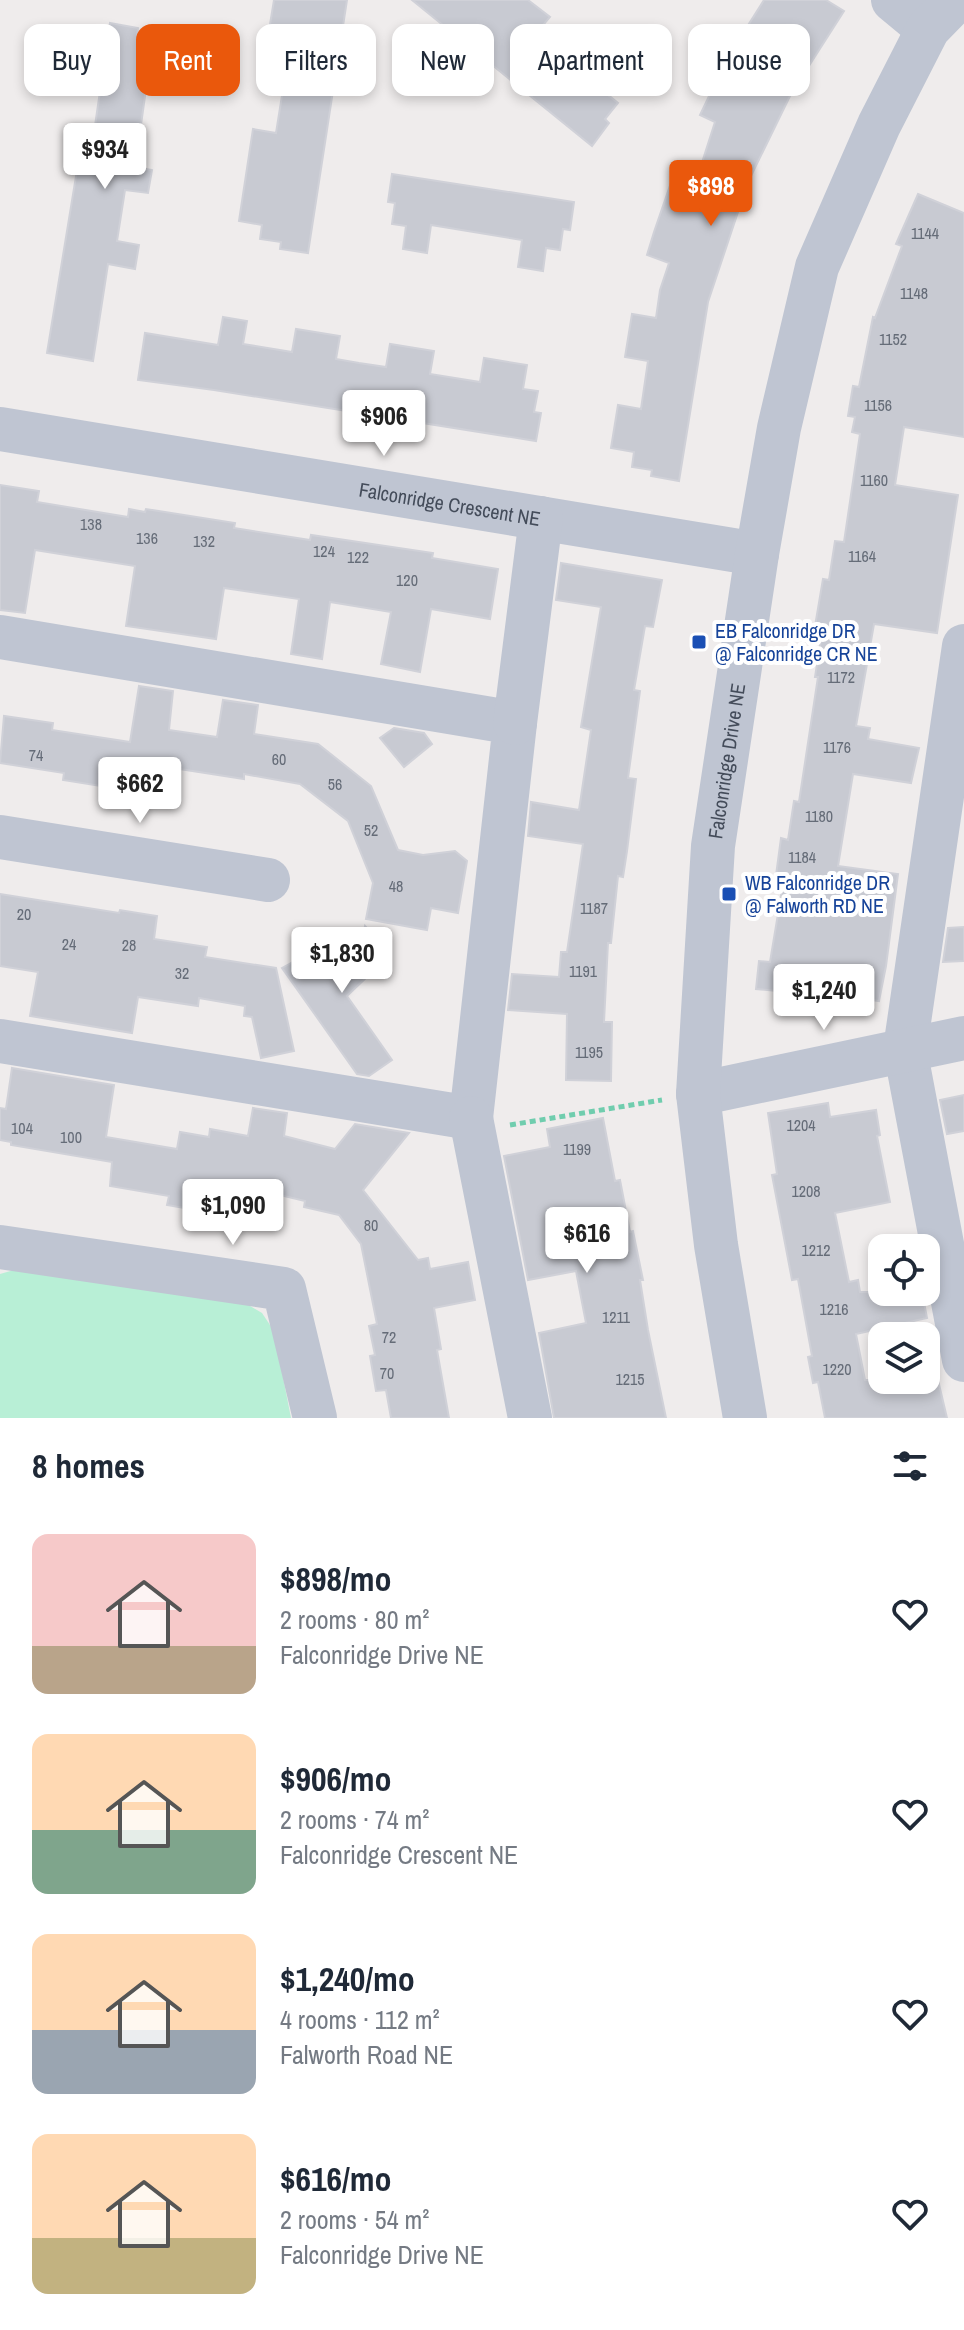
<!DOCTYPE html>
<html lang="en">
<head>
<meta charset="utf-8">
<style>
  body { margin:0; font-family:"Archivo Narrow",sans-serif; background:#f6f6f7; color:#1f2937; height:100vh; display:flex; flex-direction:column; font-size:30px; white-space:nowrap }
  * { box-sizing:border-box; margin:0 }
  p { font-size:26px; color:#747a83 }
  .icon { flex:none; width:44px; height:44px; fill:none; stroke:currentColor; stroke-width:2; stroke-linecap:round; stroke-linejoin:round }
  .map { position:relative; height:1418px; overflow:hidden }
  .panel { display:flex; flex-direction:column; background:#fff; flex:1 }
  .panel>* { flex:none }
  .hud { position:absolute; left:24px; top:24px; width:916px; height:72px; display:flex; gap:16px }
  .tools { position:absolute; left:868px; top:1234px; display:grid; gap:16px }
  .tools a { display:grid; place-items:center; width:72px; height:72px; border-radius:16px; background:#fff; box-shadow:0 4px 12px #0003; font-size:40px }
  .price { position:absolute; translate:-50% -68px; padding:0 18px; border-radius:8px; background:#fff; color:#222; font-size:26px; line-height:52px; filter:drop-shadow(0 2px 4px #0008) }
  .price::after { content:''; position:absolute; left:50%; top:48px; width:24px; height:18px; margin-left:-12px; background:inherit; clip-path:polygon(0 0,100% 0,50% 100%) }
  .price.current { background:#ea580c; color:#fff }
  ul { padding:0; list-style:none }
  li { display:flex; align-items:center; gap:24px; height:200px; padding:0 32px }
  li span { display:grid; place-items:center; flex:none; width:224px; height:160px; border-radius:16px; color:#555 }
  li>.icon { margin-inline-start:auto }
  span .icon { width:96px; height:96px; fill:#fffc; stroke-width:1 }
  li b { font-size:34px }
  h2 { display:flex; justify-content:space-between; align-items:center; height:96px; padding:0 32px; font-size:34px }
  .pill { padding:0 28px; border-radius:16px; background:#fff; box-shadow:0 4px 12px #0003; font-size:28px; line-height:72px }
  .pill.current { background:#ea580c; color:#fff }
  .map>svg:first-child { display:block }
</style>
</head>
<body>
<div class="map">
<svg width="964" height="1418" viewBox="0 0 964 1418">
  <rect width="100%" height="100%" fill="#efecec"/>
  <!-- green -->
  <path fill="#b8efd6" d="M14 1270 245 1303 262 1313 274 1331 291 1418H0V1274Z"/>
  <!-- building -->
  <path fill="#c8cad2" stroke="#d0d1d8" stroke-width="2" d="M274 0H347L308 253 280 249 281 242 260 239 262 225 239 221 253 129 276 133 284 83 261 79Z
    M412 0H528L550 17 532 38 585 82 603 60 622 75 607 94 618 103 605 119 609 123 592 146Z
    M764 0H826L844 11 791 94 748 182 708 302 679 481 651 476 652 470 632 467 634 452 611 448 618 405 641 409 648 361 625 357 632 314 656 318 660 290 669 263 647 255 654 232 676 168 698 175 715 122 700 115 719 75 741 85 764 37 747 27Z
    M110 23 138 28 137 35 158 38 156 52 179 55 176 79 148 75 135 167 152 170 148 193 125 190 117 241 139 245 135 269 108 264 93 361 47 353 79 158 90 160Z
    M392 174 574 202 570 230 563 229 560 250 546 248 543 271 518 267 522 240 431 225 427 253 403 249 406 226 392 224 395 203 388 202Z
    M918 194 964 213V437L904 427 895 485 958 495 937 633 874 624 856 726 870 728 868 739 919 748 911 783 853 774 838 866 898 874 886 966 879 1001 827 993 826 1000 787 996 788 992 756 989 759 961 770 962 783 884 775 883 781 838 788 840 794 801 799 802 818 677H815L821 639 813 638 823 579 829 580 835 541 844 542 860 434 852 432 855 417 848 416 853 386 859 387 873 317 875 318 902 246 896 244Z
    M223 317 247 321 243 344 292 352 296 329 340 336 336 359 359 363 386 367 390 344 434 351 430 374 480 382 484 358 527 365 523 389 538 391 534 412 541 413 536 441 214 390 138 380 145 333 218 345Z
    M0 485 39 491 37 502 128 517 129 509 145 512 146 509 235 523 234 528 310 540 311 535 433 553 432 558 498 569 490 619 431 609 420 672 381 664 391 612 330 602 322 659 291 654 299 599 224 588 216 639 126 626 135 566 35 550 25 613 0 610Z
    M561 563 662 580 653 627 645 626 634 690 640 691 628 778 636 779 627 851 623 877 618 876 611 943H608L604 1022H612L611 1081 566 1080 567 1014 508 1010 512 974 559 977 561 952H567L583 844 528 836 531 802 579 810 591 730 581 727 601 607 556 600Z
    M139 686 173 691 169 730 217 737 223 700 258 705 254 734 318 744 371 786 398 850 423 855 455 851 467 861 458 913 431 908 427 930 366 919 373 883 348 821 300 784 244 774V779L173 768 169 793 155 791 153 801 125 797 126 790 63 780 64 773 0 763 4 716 53 723 52 730 130 742Z
    M394 728 424 733 432 744 404 767 380 738Z
    M0 894 119 913 120 910 157 916 154 939 207 947 205 957 276 968 294 1051 261 1058 252 1017 244 1016 245 1006 199 998 198 1006 138 997 132 1033 30 1016 38 972 0 966Z
    M365 926 391 954 347 996 392 1060 369 1076 357 1074 282 968 327 943 342 929 361 948Z
    M964 927V961L943 962 948 928Z
    M12 1068 114 1085 106 1137 177 1149 180 1132 209 1137 210 1129 248 1136 253 1108 287 1113 284 1136 335 1149 355 1124 409 1133 363 1190 418 1260 428 1258 430 1269 468 1262 475 1300 434 1308 441 1349 437 1350 449 1418H391L386 1390 376 1391 370 1356 375 1355 369 1326 377 1324 361 1244 339 1215 304 1207 305 1201 238 1185 235 1203 216 1199 215 1206 204 1204 202 1211 167 1205 169 1196 110 1186 112 1162 11 1145V1142L0 1140V1108L6 1109Z
    M964 1095V1131L947 1134 940 1100Z
    M828 1103 830 1117 876 1110 880 1135 877 1136 890 1202 835 1213 849 1282 858 1280 860 1292H922L927 1318 856 1334 865 1380H938L947 1418H825L818 1382 813 1383 808 1357 812 1356 798 1279 792 1280 772 1175 777 1174 768 1113Z
    M603 1118 615 1181 620 1180 630 1232 633 1231 643 1280H640L648 1330 666 1418H554L539 1333 586 1323 576 1271 528 1280 504 1156 550 1147 547 1129Z"/>
  <g fill="none" stroke-linecap="round" stroke-linejoin="round">
    <!-- path -->
    <path stroke="#70cdae" stroke-width="5" stroke-dasharray="6 4" stroke-linecap="butt" d="M510 1125 662 1100"/>
    <!-- minor -->
    <g stroke="#bfc5d2" stroke-width="44">
      <path d="M893 0 928 29"/>
      <path id="s1" d="M0 429 757 554"/>
      <path d="M0 637 515 723 471 1118 0 1041"/>
      <path d="M964 646 905 1049 964 1360"/>
      <path d="M515 723 541 518"/>
      <path d="M0 837 268 880"/>
      <path d="M698 1094 964 1038"/>
      <path d="M471 1118 530 1418"/>
      <path d="M0 1247 284 1289 315 1418"/>
      <path id="s2" d="M745 1418 716 1245 698 1094 713 846 757 554 779 428 817 267 879 125 928 29 956 0"/>
    </g>
  </g>
  <!-- markers -->
  <g fill="#1a4fb4" stroke="#fff" stroke-width="3">
    <rect x="691" y="634" width="16" height="16" rx="4"/>
    <rect x="721" y="886" width="16" height="16" rx="4"/>
  </g>
  <g text-anchor="middle" dominant-baseline="central" stroke-width="8" stroke-linejoin="round" paint-order="stroke">
    <!-- number labels -->
    <g font-size="16" fill="#656c78">
      <text x="925" y="233">1144</text>
      <text x="914" y="293">1148</text>
      <text x="893" y="339">1152</text>
      <text x="878" y="405">1156</text>
      <text x="874" y="480">1160</text>
      <text x="91" y="524">138</text>
      <text x="147" y="538">136</text>
      <text x="204" y="541">132</text>
      <text x="324" y="551">124</text>
      <text x="862" y="556">1164</text>
      <text x="358" y="557">122</text>
      <text x="407" y="580">120</text>
      <text x="841" y="677">1172</text>
      <text x="837" y="747">1176</text>
      <text x="36" y="755">74</text>
      <text x="279" y="759">60</text>
      <text x="335" y="784">56</text>
      <text x="819" y="816">1180</text>
      <text x="371" y="830">52</text>
      <text x="802" y="857">1184</text>
      <text x="396" y="886">48</text>
      <text x="594" y="908">1187</text>
      <text x="24" y="914">20</text>
      <text x="69" y="944">24</text>
      <text x="129" y="945">28</text>
      <text x="583" y="971">1191</text>
      <text x="182" y="973">32</text>
      <text x="589" y="1052">1195</text>
      <text x="801" y="1125">1204</text>
      <text x="22" y="1128">104</text>
      <text x="71" y="1137">100</text>
      <text x="577" y="1149">1199</text>
      <text x="806" y="1191">1208</text>
      <text x="371" y="1225">80</text>
      <text x="816" y="1250">1212</text>
      <text x="834" y="1309">1216</text>
      <text x="616" y="1317">1211</text>
      <text x="389" y="1337">72</text>
      <text x="837" y="1369">1220</text>
      <text x="387" y="1373">70</text>
      <text x="630" y="1379">1215</text>
    </g>
    <!-- street labels -->
    <g font-size="20" fill="#444c5a" stroke="#fff">
      <text stroke="none"><textPath href="#s1" startOffset="456">Falconridge Crescent NE</textPath></text>
      <text stroke="none"><textPath href="#s2" startOffset="662">Falconridge Drive NE</textPath></text>
    </g>
    <!-- transit labels -->
    <g font-size="20" fill="#164399" stroke="#fff" text-anchor="start">
      <text x="715" y="630">EB Falconridge DR<tspan x="715" dy="23">@ Falconridge CR NE</tspan></text>
      <text x="745" y="882">WB Falconridge DR<tspan x="745" dy="23">@ Falworth RD NE</tspan></text>
    </g>
  </g>
</svg>
<div class="tools">
<a><svg class="icon" aria-label="locate" viewBox="0 0 24 24"><circle cx="12" cy="12" r="6"/><path d="M12 2v4M12 18v4M2 12h4M18 12h4"/></svg></a>
<a><svg class="icon" aria-label="layers" viewBox="0 0 24 24"><path d="M12 4l9 5-9 5-9-5zM3 14l9 5 9-5"/></svg></a>
</div>
<b class="price" style="left:105px;top:191px">$934</b>
<b class="price current" style="left:711px;top:228px">$898</b>
<b class="price" style="left:384px;top:458px">$906</b>
<b class="price" style="left:140px;top:825px">$662</b>
<b class="price" style="left:342px;top:995px">$1,830</b>
<b class="price" style="left:824px;top:1032px">$1,240</b>
<b class="price" style="left:233px;top:1247px">$1,090</b>
<b class="price" style="left:587px;top:1275px">$616</b>
<div class="hud">
<a class="pill">Buy</a>
<a class="pill current">Rent</a>
<a class="pill">Filters</a>
<a class="pill">New</a>
<a class="pill">Apartment</a>
<a class="pill">House</a>
</div>
</div>
<section class="panel">
<h2>8 homes<svg class="icon" aria-label="filters" viewBox="0 0 24 24"><path d="M4 7h16M4 17h16"/><circle cx="9" cy="7" r="2"/><circle cx="15" cy="17" r="2"/></svg></h2>
<ul>
<li><span style="background:linear-gradient(#f6c9c9 70%,#b9a48a 0)"><svg class="icon" aria-label="home" viewBox="0 0 24 24"><path d="M3 11l9-7 9 7M6 9v11h12V9"/></svg></span><div><b>$898/mo</b><p>2 rooms · 80 m²</p><p>Falconridge Drive NE</p></div><svg class="icon" aria-label="heart" viewBox="0 0 24 24"><path d="M12 20l-8-8c-3-5 5-10 8-4 3-6 11-1 8 4z"/></svg></li>
<li><span style="background:linear-gradient(#ffd9b3 60%,#7fa58c 0)"><svg class="icon" aria-label="home" viewBox="0 0 24 24"><path d="M3 11l9-7 9 7M6 9v11h12V9"/></svg></span><div><b>$906/mo</b><p>2 rooms · 74 m²</p><p>Falconridge Crescent NE</p></div><svg class="icon" aria-label="heart" viewBox="0 0 24 24"><path d="M12 20l-8-8c-3-5 5-10 8-4 3-6 11-1 8 4z"/></svg></li>
<li><span style="background:linear-gradient(#ffd9b3 60%,#9aa5b1 0)"><svg class="icon" aria-label="home" viewBox="0 0 24 24"><path d="M3 11l9-7 9 7M6 9v11h12V9"/></svg></span><div><b>$1,240/mo</b><p>4 rooms · 112 m²</p><p>Falworth Road NE</p></div><svg class="icon" aria-label="heart" viewBox="0 0 24 24"><path d="M12 20l-8-8c-3-5 5-10 8-4 3-6 11-1 8 4z"/></svg></li>
<li><span style="background:linear-gradient(#ffd9b3 65%,#c2b280 0)"><svg class="icon" aria-label="home" viewBox="0 0 24 24"><path d="M3 11l9-7 9 7M6 9v11h12V9"/></svg></span><div><b>$616/mo</b><p>2 rooms · 54 m²</p><p>Falconridge Drive NE</p></div><svg class="icon" aria-label="heart" viewBox="0 0 24 24"><path d="M12 20l-8-8c-3-5 5-10 8-4 3-6 11-1 8 4z"/></svg></li>
</ul>
</section>
</body>
</html>
